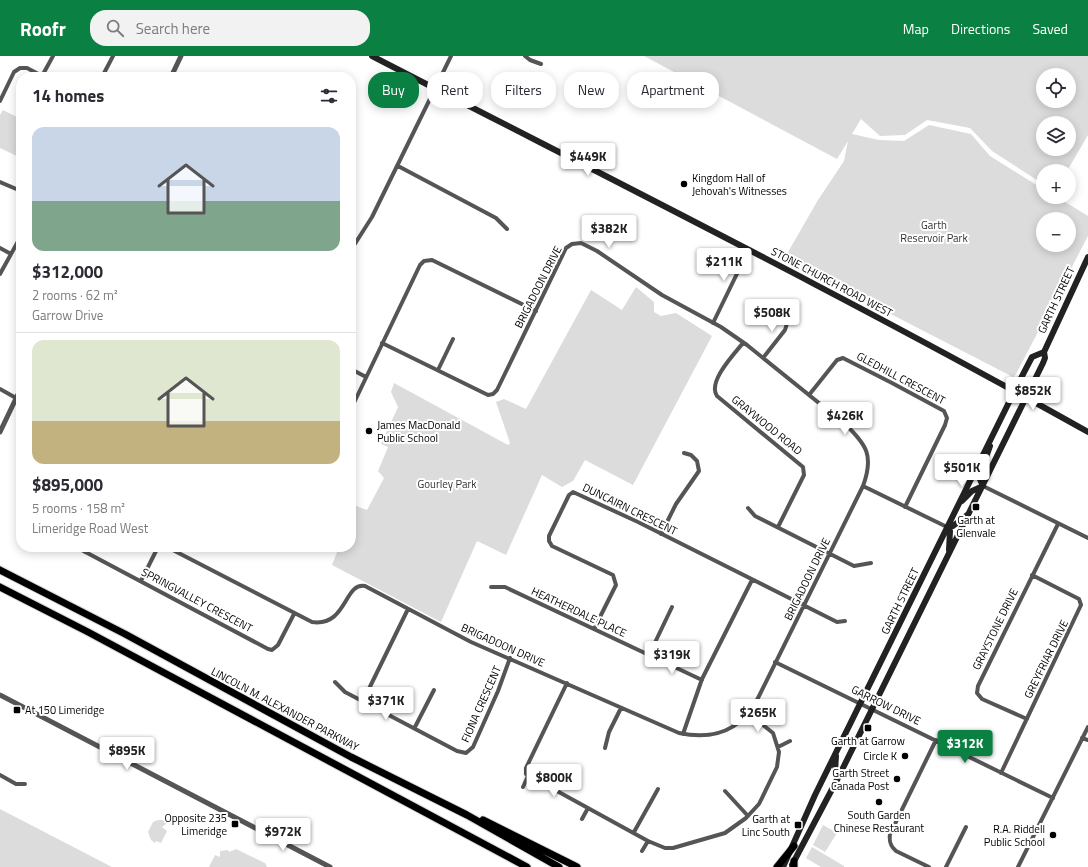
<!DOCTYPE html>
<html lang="en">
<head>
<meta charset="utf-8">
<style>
  body { margin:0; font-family:"Titillium Web",sans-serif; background:#f2f2f3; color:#2b2b33; height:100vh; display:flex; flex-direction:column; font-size:15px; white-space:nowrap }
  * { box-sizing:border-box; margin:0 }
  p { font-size:13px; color:#7c7c81 }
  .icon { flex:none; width:22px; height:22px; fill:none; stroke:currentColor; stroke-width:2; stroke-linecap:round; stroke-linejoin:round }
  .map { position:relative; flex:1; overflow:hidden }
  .sheet { position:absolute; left:16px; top:16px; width:340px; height:480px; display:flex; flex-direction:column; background:#fff; border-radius:16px; box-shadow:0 2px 10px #0003 }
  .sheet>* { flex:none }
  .guide { position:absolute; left:368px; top:16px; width:380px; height:36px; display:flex; gap:8px }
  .buttons { position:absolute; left:1036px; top:12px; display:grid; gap:8px }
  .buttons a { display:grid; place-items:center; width:40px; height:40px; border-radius:50%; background:#fff; box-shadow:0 2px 10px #0003; font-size:20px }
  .price { position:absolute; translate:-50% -34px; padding:0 9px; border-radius:4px; background:#fff; color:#222; font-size:13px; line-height:26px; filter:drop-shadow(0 1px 2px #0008) }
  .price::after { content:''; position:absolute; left:50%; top:24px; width:12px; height:9px; margin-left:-6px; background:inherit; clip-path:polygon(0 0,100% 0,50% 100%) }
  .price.current { background:#0b8043; color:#fff }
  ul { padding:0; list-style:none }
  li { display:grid; align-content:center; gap:8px; height:212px; padding:0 16px }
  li+li { border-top:1px solid #e1e1e2 }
  li span { display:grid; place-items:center; height:124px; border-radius:12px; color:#555 }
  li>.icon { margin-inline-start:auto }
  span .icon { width:72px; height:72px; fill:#fffc; stroke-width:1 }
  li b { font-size:17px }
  h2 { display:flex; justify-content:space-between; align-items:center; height:48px; padding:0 16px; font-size:17px }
  .chip { padding:0 14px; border-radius:16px; background:#fff; box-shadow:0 2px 10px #0003; font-size:14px; line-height:36px }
  .chip.current { background:#0b8043; color:#fff }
  header { display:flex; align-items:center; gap:24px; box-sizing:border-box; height:56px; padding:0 20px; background:#0b8043; color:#fff }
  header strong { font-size:19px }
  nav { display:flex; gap:22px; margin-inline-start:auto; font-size:14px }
  .search { width:280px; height:36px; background:#f2f2f3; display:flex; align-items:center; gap:10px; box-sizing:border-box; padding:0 14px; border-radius:16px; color:#7c7c81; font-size:15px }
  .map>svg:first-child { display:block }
</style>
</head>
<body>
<header>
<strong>Roofr</strong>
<div class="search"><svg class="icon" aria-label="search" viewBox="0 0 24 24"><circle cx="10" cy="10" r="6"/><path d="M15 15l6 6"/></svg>Search here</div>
<nav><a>Map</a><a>Directions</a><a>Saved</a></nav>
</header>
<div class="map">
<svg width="1088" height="811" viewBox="0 0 1088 811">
  <rect width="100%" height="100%" fill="#fff"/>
  <!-- green -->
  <path fill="#dcdcdc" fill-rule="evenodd" d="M644 0H1088V79L1067 115H1043V128L992 95 970 72 927 64 905 79 880 80 861 63 852 78 879 84 904 85 929 69 971 78 990 100 1043 133V141H1057L1088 160V180L1016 318 1013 321 784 203 818 144 844 105 848 85 837 103ZM1043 19H1069V45H1043ZM1043 67H1069V93H1043ZM1043 163H1069V189H1043Z
    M3 54 21 63V102L0 92V59Z
    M636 231 654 246V256L661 260 676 257 712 280 633 429 585 404 573 425 562 431 542 419 506 499 477 485 441 566 332 509 339 491H351V448L367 454 384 422 378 415 388 391 381 388 398 351 391 336 394 327 508 389 510 387 496 346 504 343 526 353 591 234 622 254Z
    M0 753 112 811H0Z
    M158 764H163L169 766 162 771 167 775 161 787 156 785 155 787 151 784 148 776 153 766Z
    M823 769 837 777 825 796 813 789Z
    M812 791 844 810V811H821L806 802Z
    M236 793 265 807 267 811H209L215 799 220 801V795L228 794 229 796Z"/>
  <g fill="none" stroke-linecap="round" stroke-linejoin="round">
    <!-- motorway casing -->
    <g stroke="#dbdbdb" stroke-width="9">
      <path id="motorway" d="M0 514 125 578 351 701 467 759 559 811
        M0 531 88 576 527 811
        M483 764 577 811
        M777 811 794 790
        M794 811V805"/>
    </g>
    <!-- minor -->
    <path stroke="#555" stroke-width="4" d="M525 0 530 4 541 8
      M42 20 53 0
      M102 21 113 0
      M0 45 14 16 20 12H27L44 21
      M398 110 496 162 507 173
      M0 126 21 135
      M0 192 11 198
      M351 194 372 161 451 0
      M0 218 21 180
      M713 267 749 193
      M743 287C735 297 707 326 717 340L803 411 804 419 778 471
      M763 302 785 274 790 258
      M351 313 366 321
      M438 314 453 283
      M0 333 16 342
      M809 339 837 304 843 302 892 327 944 355 947 362 945 369 905 451
      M351 353 420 209 424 205 432 204 536 255
      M863 430 947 471
      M983 430 1088 482
      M748 452 755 460 854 510 871 507
      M661 478 676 448 699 415 697 405 691 399 684 397
      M76 491 268 593 272 594 278 589 294 558
      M167 491 312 566C347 571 344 526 365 530L471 586 679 677C714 684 741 675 758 642L863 430C874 400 867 389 845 368L747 289 721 271 662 239 597 195 581 187 572 188 566 192 497 334 493 338 488 339 382 287
      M292 491 297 494 305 493
      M85 496 88 491
      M141 525 158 491
      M491 531H505L702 624
      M594 573 616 529 613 519 552 490 549 485V480L569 439 573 436 638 466 837 566 845 565
      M649 599 672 551
      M775 606 1053 742
      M335 626 345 636 457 695 466 697 473 691 498 635 510 602
      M567 627 526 712V718L648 785 665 792H673L725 777 746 762 759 748 777 711 779 696 773 677 748 657
      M363 645 408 553
      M1027 663 982 643 977 637 978 630 1058 468
      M415 671 434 634
      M683 678 702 623 752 524
      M1082 682 1088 684
      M778 691 790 685
      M605 692 609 676 621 652
      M1001 717 1081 549 1079 543 1032 519
      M0 719 16 728H25
      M523 731 528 720
      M725 735 748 760
      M582 763 588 752
      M634 776 658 733
      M642 795 648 785
      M929 811 896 795C890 790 889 785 890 778L936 684
      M946 811 966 771
      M1018 811 1088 671"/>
    <!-- tertiary -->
    <path stroke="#555" stroke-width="5" d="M171 21 181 0
      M0 376 21 332
      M0 639 330 811"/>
    <!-- secondary -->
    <path stroke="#222" stroke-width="6" d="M372 0C612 124 853 244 1088 376
      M962 445 972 435 983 430 979 421 990 390
      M949 494 950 475 947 471 953 470 967 459
      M836 700 835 716 839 720
      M792 809 839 720 1043 307 1045 302 1044 296 1088 201
      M783 811 815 739 1019 326 1032 301 1044 296"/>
    <!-- motorway -->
    <use href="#motorway" stroke="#000" stroke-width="7"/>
  </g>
  <!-- markers -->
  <g fill="#000" stroke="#fff" stroke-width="1.5">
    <circle cx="684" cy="128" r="4"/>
    <circle cx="369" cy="375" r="4"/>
    <rect x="972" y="447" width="8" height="8" rx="2"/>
    <rect x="13" y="650" width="8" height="8" rx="2"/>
    <rect x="864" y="668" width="8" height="8" rx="2"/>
    <circle cx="905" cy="700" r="4"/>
    <circle cx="897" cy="723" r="4"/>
    <circle cx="879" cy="746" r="4"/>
    <rect x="231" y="764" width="8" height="8" rx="2"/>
    <rect x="794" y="765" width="8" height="8" rx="2"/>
    <circle cx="1053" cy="779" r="4"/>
  </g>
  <g text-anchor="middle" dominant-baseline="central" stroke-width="4" stroke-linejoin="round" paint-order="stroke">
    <!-- poi labels -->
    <g font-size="11" fill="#000" stroke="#fff" text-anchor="end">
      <text x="692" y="122" text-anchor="start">Kingdom Hall of<tspan x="692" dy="13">Jehovah's Witnesses</tspan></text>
      <text x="377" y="369" text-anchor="start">James MacDonald<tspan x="377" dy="13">Public School</tspan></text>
      <text x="976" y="464" text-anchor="middle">Garth at<tspan x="976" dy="13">Glenvale</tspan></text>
      <text x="25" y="654" text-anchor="start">At 150 Limeridge</text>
      <text x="868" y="685" text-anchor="middle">Garth at Garrow</text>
      <text x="897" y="700">Circle K</text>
      <text x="889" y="717">Garth Street<tspan x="889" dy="13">Canada Post</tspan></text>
      <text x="879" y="759" text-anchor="middle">South Garden<tspan x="879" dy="13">Chinese Restaurant</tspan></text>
      <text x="227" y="762">Opposite 235<tspan x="227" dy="13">Limeridge</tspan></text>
      <text x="790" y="763">Garth at<tspan x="790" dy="13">Linc South</tspan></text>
      <text x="1045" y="773">R.A. Riddell<tspan x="1045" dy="13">Public School</tspan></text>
    </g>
    <!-- park labels -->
    <g font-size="11" fill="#333" stroke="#fff">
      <text x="934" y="169">Garth<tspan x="934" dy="13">Reservoir Park</tspan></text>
      <text x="447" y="428">Gourley Park</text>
    </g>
    <!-- street labels -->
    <g font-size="11" fill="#000" stroke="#fff">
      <text transform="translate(832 226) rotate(28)">STONE CHURCH ROAD WEST</text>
      <text transform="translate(538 231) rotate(-63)">BRIGADOON DRIVE</text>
      <text transform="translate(1056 244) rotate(-65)">GARTH STREET</text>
      <text transform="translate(901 322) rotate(28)">GLEDHILL CRESCENT</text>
      <text transform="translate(767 369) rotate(39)">GRAYWOOD ROAD</text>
      <text transform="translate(630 453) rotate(26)">DUNCAIRN CRESCENT</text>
      <text transform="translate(807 523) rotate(-64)">BRIGADOON DRIVE</text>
      <text transform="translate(197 544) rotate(28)">SPRINGVALLEY CRESCENT</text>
      <text transform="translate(900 545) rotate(-64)">GARTH STREET</text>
      <text transform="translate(579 556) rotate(25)">HEATHERDALE PLACE</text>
      <text transform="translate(995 573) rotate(-64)">GRAYSTONE DRIVE</text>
      <text transform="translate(503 589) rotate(24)">BRIGADOON DRIVE</text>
      <text transform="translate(1046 603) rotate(-64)">GREYFRIAR DRIVE</text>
      <text transform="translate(481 648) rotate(-66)">FIONA CRESCENT</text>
      <text transform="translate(886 649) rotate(26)">GARROW DRIVE</text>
      <text transform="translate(285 653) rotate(28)">LINCOLN M. ALEXANDER PARKWAY</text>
    </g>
  </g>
</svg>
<div class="buttons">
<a><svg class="icon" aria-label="locate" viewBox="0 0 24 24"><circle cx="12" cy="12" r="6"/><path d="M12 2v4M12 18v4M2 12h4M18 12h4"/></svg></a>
<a><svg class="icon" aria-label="layers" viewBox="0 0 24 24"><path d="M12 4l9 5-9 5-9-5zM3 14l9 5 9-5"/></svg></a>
<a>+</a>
<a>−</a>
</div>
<b class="price" style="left:588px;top:121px">$449K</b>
<b class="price" style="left:609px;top:193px">$382K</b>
<b class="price" style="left:724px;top:226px">$211K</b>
<b class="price" style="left:772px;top:277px">$508K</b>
<b class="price" style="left:1033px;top:355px">$852K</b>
<b class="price" style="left:845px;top:380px">$426K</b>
<b class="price" style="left:962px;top:432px">$501K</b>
<b class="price" style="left:672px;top:619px">$319K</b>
<b class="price" style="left:386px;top:665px">$371K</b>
<b class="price" style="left:758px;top:677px">$265K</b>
<b class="price current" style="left:965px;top:708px">$312K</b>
<b class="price" style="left:127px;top:715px">$895K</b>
<b class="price" style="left:554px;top:742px">$800K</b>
<b class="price" style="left:283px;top:796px">$972K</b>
<div class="guide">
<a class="chip current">Buy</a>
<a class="chip">Rent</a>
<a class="chip">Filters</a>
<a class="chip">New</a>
<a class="chip">Apartment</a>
</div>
<section class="sheet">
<h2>14 homes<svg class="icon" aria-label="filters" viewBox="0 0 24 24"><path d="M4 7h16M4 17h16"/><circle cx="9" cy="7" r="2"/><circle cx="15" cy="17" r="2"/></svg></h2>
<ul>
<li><span style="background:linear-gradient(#c9d6e8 60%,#7fa58c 0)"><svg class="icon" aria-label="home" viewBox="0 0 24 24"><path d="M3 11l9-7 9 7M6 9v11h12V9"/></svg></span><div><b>$312,000</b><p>2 rooms · 62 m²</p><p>Garrow Drive</p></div></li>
<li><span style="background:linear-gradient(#dfe7d0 65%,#c2b280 0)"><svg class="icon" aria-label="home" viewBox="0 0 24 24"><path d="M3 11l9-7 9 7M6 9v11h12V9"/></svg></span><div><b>$895,000</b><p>5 rooms · 158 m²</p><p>Limeridge Road West</p></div></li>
</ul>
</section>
</div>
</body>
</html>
